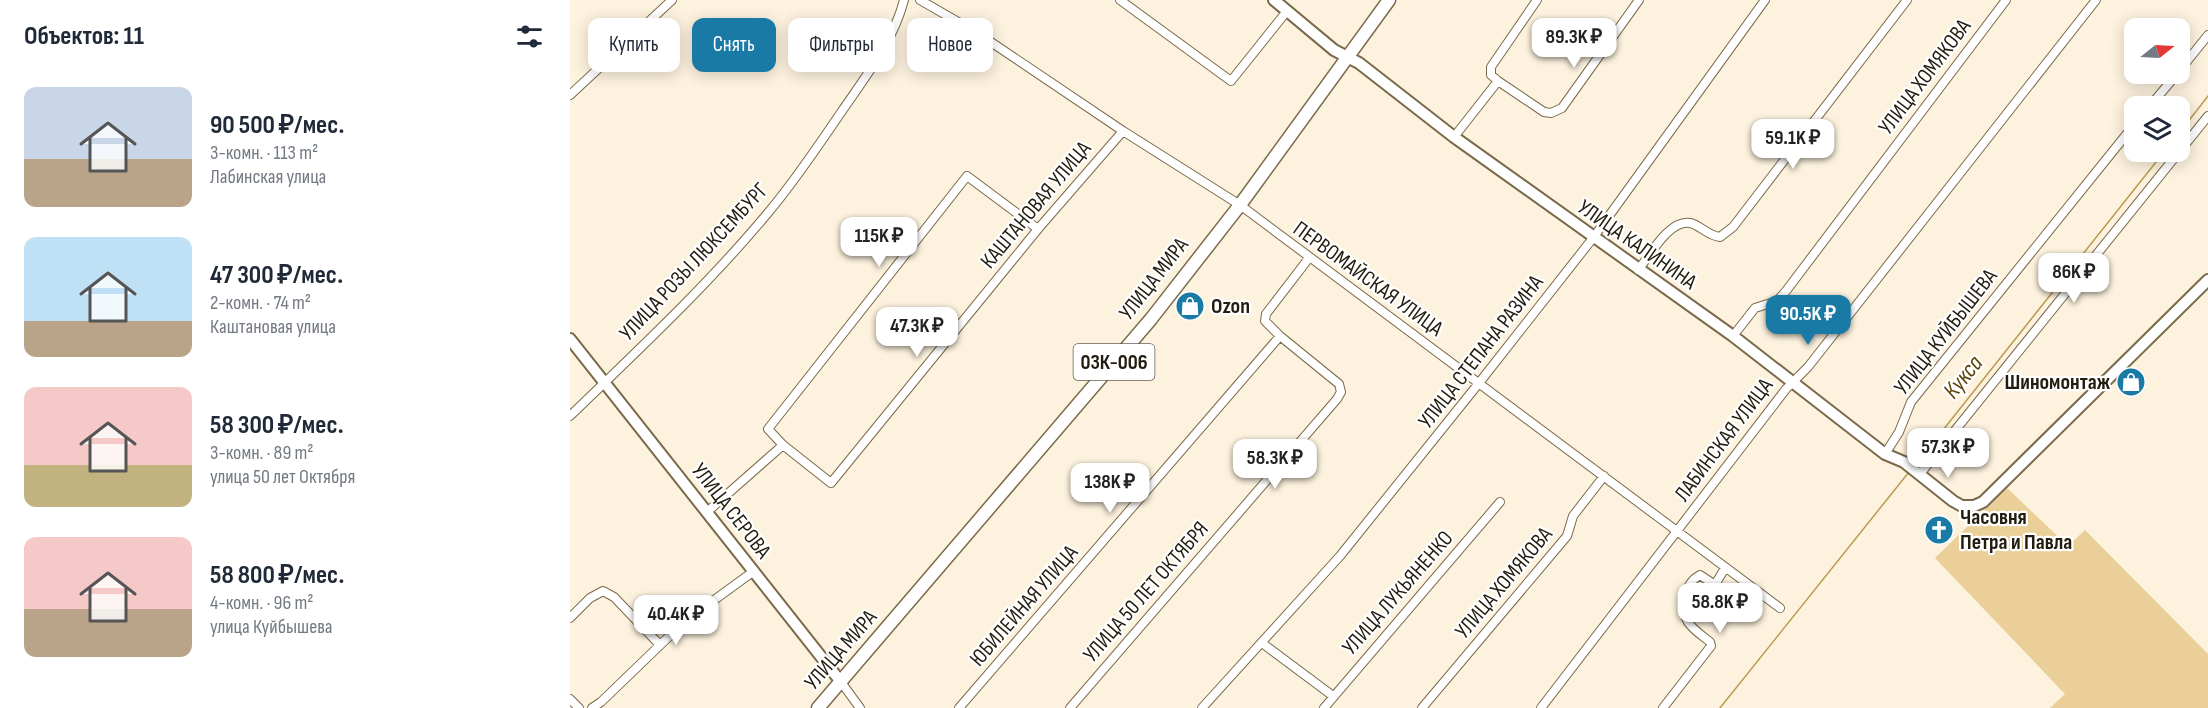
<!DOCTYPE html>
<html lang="ru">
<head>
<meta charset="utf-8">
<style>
  body { margin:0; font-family:"Sofia Sans Condensed",sans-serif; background:#f6f6f7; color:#1f2937; height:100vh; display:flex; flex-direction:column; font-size:22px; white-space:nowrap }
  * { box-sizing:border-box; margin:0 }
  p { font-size:20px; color:#747a83 }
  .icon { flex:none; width:33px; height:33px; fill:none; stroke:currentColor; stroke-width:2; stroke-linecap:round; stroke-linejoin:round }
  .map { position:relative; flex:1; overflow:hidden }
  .details { display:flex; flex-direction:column; background:#fff; width:570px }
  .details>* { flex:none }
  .top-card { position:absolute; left:18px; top:18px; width:570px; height:54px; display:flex; gap:12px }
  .needle { width:39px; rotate:72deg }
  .tools { position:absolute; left:1554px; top:18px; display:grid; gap:12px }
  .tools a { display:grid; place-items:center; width:66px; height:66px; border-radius:12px; background:#fff; box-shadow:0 3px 15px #0003; font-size:30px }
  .price { position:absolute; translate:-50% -51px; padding:0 14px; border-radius:12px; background:#fff; color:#222; font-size:20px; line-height:39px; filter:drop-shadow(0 2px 3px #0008) }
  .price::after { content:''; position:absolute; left:50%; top:36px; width:18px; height:14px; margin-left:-9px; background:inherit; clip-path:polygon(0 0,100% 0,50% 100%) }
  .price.active { background:#1a7aa6; color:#fff }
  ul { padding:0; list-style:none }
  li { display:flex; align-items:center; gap:18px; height:150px; padding:0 24px }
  li span { display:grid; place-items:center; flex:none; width:168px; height:120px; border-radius:12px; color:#555 }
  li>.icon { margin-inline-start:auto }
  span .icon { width:72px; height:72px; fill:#fffc; stroke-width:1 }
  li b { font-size:26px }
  h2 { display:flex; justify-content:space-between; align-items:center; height:72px; padding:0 24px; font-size:26px }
  .pill { padding:0 21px; border-radius:12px; background:#fff; box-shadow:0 3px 15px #0003; font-size:21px; line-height:54px }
  .pill.active { background:#1a7aa6; color:#fff }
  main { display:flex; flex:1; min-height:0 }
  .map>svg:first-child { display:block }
</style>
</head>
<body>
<main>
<section class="details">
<h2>Объектов: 11<svg class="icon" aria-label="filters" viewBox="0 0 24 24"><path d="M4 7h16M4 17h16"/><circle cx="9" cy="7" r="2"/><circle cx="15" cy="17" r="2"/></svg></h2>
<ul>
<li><span style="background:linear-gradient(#c9d6e8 60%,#b9a48a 0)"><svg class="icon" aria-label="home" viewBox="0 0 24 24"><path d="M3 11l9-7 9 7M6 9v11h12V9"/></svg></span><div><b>90 500 ₽/мес.</b><p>3-комн. · 113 m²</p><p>Лабинская улица</p></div></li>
<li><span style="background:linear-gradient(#bfe0f5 70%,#b9a48a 0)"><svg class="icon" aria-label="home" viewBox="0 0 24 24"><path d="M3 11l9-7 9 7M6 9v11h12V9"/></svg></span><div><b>47 300 ₽/мес.</b><p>2-комн. · 74 m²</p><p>Каштановая улица</p></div></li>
<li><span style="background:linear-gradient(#f6c9c9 65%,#c2b280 0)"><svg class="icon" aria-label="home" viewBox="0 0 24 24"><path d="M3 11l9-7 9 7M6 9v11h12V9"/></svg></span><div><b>58 300 ₽/мес.</b><p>3-комн. · 89 m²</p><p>улица 50 лет Октября</p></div></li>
<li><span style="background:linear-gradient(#f6c9c9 60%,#b9a48a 0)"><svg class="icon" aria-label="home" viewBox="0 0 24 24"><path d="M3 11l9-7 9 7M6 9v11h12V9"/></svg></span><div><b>58 800 ₽/мес.</b><p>4-комн. · 96 m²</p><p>улица Куйбышева</p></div></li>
</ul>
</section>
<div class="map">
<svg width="1638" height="708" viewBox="0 0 1638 708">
  <rect width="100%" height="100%" fill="#fdf2de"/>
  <!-- green -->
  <path fill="#eacf98" d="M1437 488 1498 546 1515 530 1638 654V708H1480L1495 694 1365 558Z"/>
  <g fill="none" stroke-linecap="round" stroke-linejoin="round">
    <!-- stream -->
    <path stroke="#bc9a4f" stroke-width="1.5" d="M1610 132 1638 96
      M1346 464 1594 152
      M1150 708 1339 472"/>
    <!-- street casing -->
    <g stroke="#7a6a4b" stroke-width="10">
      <path id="street" d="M350 0 409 34 553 131 670 205 1210 608
        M550 0 661 81 717 11
        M1610 70 1638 35
        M928 81 974 112 981 113 992 108 1069 0
        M0 95 102 0
        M1580 106 1607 74
        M884 137 928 81 921 75V67L967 0
        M1068 270C1080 256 1098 220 1120 223 1130 225 1138 236 1150 237L1163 227 1337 0
        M1163 336 1185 308 1207 301 1216 291 1436 0
        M0 416C67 351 137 286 197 214 225 181 248 146 272 111 296 76 323 42 334 0
        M213 445 198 429 397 176 468 229
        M1315 454 1329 432 1341 402 1564 125
        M1350 474 1638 116
        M137 512 213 445 261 483 468 229 553 131
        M0 618 20 598 33 591 44 597 89 644
        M692 643 763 696
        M271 682 290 708
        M0 699 9 708
        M22 708 31 702 114 622 184 571
        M389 708 710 336
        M500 708 767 399 771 392 769 384 710 336 695 321 696 314 739 258
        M632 708 770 556 909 383 1023 238 1195 0
        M754 708 930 502
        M852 708 997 536 1003 516 1034 476
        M971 708 1216 389 1238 367 1526 0
        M1093 708 1141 646 1140 642C1133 636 1123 630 1118 622 1109 607 1115 583 1130 575L1142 583H1146L1155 568"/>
    </g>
    <!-- secondary casing -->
    <g stroke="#7a6a4b" stroke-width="14">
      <path id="secondary" d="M704 0 764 50 789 63 884 137 1163 336 1315 454 1334 462 1383 501 1392 506H1404L1413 502 1638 280
        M0 339 271 682"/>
    </g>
    <!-- primary casing -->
    <g stroke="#7a6a4b" stroke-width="15">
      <path id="primary" d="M248 708 581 319 670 205 819 0"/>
    </g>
    <!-- street -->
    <use href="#street" stroke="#fff" stroke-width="8"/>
    <!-- secondary -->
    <use href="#secondary" stroke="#fff" stroke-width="10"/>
    <!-- primary -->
    <use href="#primary" stroke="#fff" stroke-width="12"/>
  </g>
  <!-- icons -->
  <defs>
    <g id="shop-disc" transform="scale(1.5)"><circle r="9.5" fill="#1a7aa6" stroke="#fff"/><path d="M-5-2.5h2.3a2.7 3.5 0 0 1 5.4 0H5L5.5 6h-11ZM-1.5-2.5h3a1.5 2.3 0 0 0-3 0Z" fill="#fff"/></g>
    <g id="church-disc" transform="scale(1.5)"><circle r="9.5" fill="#1a7aa6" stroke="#fff"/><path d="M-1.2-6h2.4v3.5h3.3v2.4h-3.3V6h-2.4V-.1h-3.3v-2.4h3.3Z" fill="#fff"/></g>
  </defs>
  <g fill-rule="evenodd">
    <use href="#shop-disc" x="620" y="306"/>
    <use href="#shop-disc" x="1561" y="382"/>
    <use href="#church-disc" x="1369" y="530"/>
  </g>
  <g text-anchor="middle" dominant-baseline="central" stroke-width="4.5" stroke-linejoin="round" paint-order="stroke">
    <!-- shield labels -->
    <rect fill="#fff" stroke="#656158" stroke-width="1.5" x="503.5" y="344" width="81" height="36" rx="4.5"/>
    <g font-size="21" font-weight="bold" fill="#231d10">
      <text x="544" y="362">03К-006</text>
    </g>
    <!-- street labels -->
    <g font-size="22" fill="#231d10" stroke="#fff">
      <text transform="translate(1355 77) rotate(-53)">УЛИЦА ХОМЯКОВА</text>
      <text transform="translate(466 205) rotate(-50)">КАШТАНОВАЯ УЛИЦА</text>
      <text transform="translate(1067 245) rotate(35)">УЛИЦА КАЛИНИНА</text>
      <text transform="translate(124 262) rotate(-47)">УЛИЦА РОЗЫ ЛЮКСЕМБУРГ</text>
      <text transform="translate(584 279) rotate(-52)">УЛИЦА МИРА</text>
      <text transform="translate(798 279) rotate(36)">ПЕРВОМАЙСКАЯ УЛИЦА</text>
      <text transform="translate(1376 332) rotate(-52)">УЛИЦА КУЙБЫШЕВА</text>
      <text transform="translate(911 352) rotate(-52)">УЛИЦА СТЕПАНА РАЗИНА</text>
      <text transform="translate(1154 440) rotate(-53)">ЛАБИНСКАЯ УЛИЦА</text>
      <text transform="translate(161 511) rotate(52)">УЛИЦА СЕРОВА</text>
      <text transform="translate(934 583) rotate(-50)">УЛИЦА ХОМЯКОВА</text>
      <text transform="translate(576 592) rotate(-49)">УЛИЦА 50 ЛЕТ ОКТЯБРЯ</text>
      <text transform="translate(828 593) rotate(-49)">УЛИЦА ЛУКЬЯНЕНКО</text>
      <text transform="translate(454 606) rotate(-49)">ЮБИЛЕЙНАЯ УЛИЦА</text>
      <text transform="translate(271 650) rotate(-49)">УЛИЦА МИРА</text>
    </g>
    <!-- poi labels -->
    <g font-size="22" font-weight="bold" fill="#231d10" stroke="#fff" text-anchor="start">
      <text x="641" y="306">Ozon</text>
      <text x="1540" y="382" text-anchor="end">Шиномонтаж</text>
      <text x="1390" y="517">Часовня<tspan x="1390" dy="25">Петра и Павла</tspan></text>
    </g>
    <!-- water labels -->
    <g font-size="24" font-style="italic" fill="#5b4305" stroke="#fff">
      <text transform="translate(1393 377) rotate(-51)">Кукса</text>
    </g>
  </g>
</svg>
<div class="tools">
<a><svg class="needle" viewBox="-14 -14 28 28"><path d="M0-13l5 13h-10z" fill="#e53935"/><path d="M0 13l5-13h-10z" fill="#747a83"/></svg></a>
<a><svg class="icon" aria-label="layers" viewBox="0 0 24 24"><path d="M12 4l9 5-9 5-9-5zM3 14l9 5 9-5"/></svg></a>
</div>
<b class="price" style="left:1004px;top:69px">89.3K ₽</b>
<b class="price" style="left:1223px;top:170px">59.1K ₽</b>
<b class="price" style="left:309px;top:268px">115K ₽</b>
<b class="price" style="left:1504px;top:304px">86K ₽</b>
<b class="price active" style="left:1238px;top:346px">90.5K ₽</b>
<b class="price" style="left:347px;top:358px">47.3K ₽</b>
<b class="price" style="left:1378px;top:479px">57.3K ₽</b>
<b class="price" style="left:705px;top:490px">58.3K ₽</b>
<b class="price" style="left:540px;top:514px">138K ₽</b>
<b class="price" style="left:1150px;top:634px">58.8K ₽</b>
<b class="price" style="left:106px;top:646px">40.4K ₽</b>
<div class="top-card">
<a class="pill">Купить</a>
<a class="pill active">Снять</a>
<a class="pill">Фильтры</a>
<a class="pill">Новое</a>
</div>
</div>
</main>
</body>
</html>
